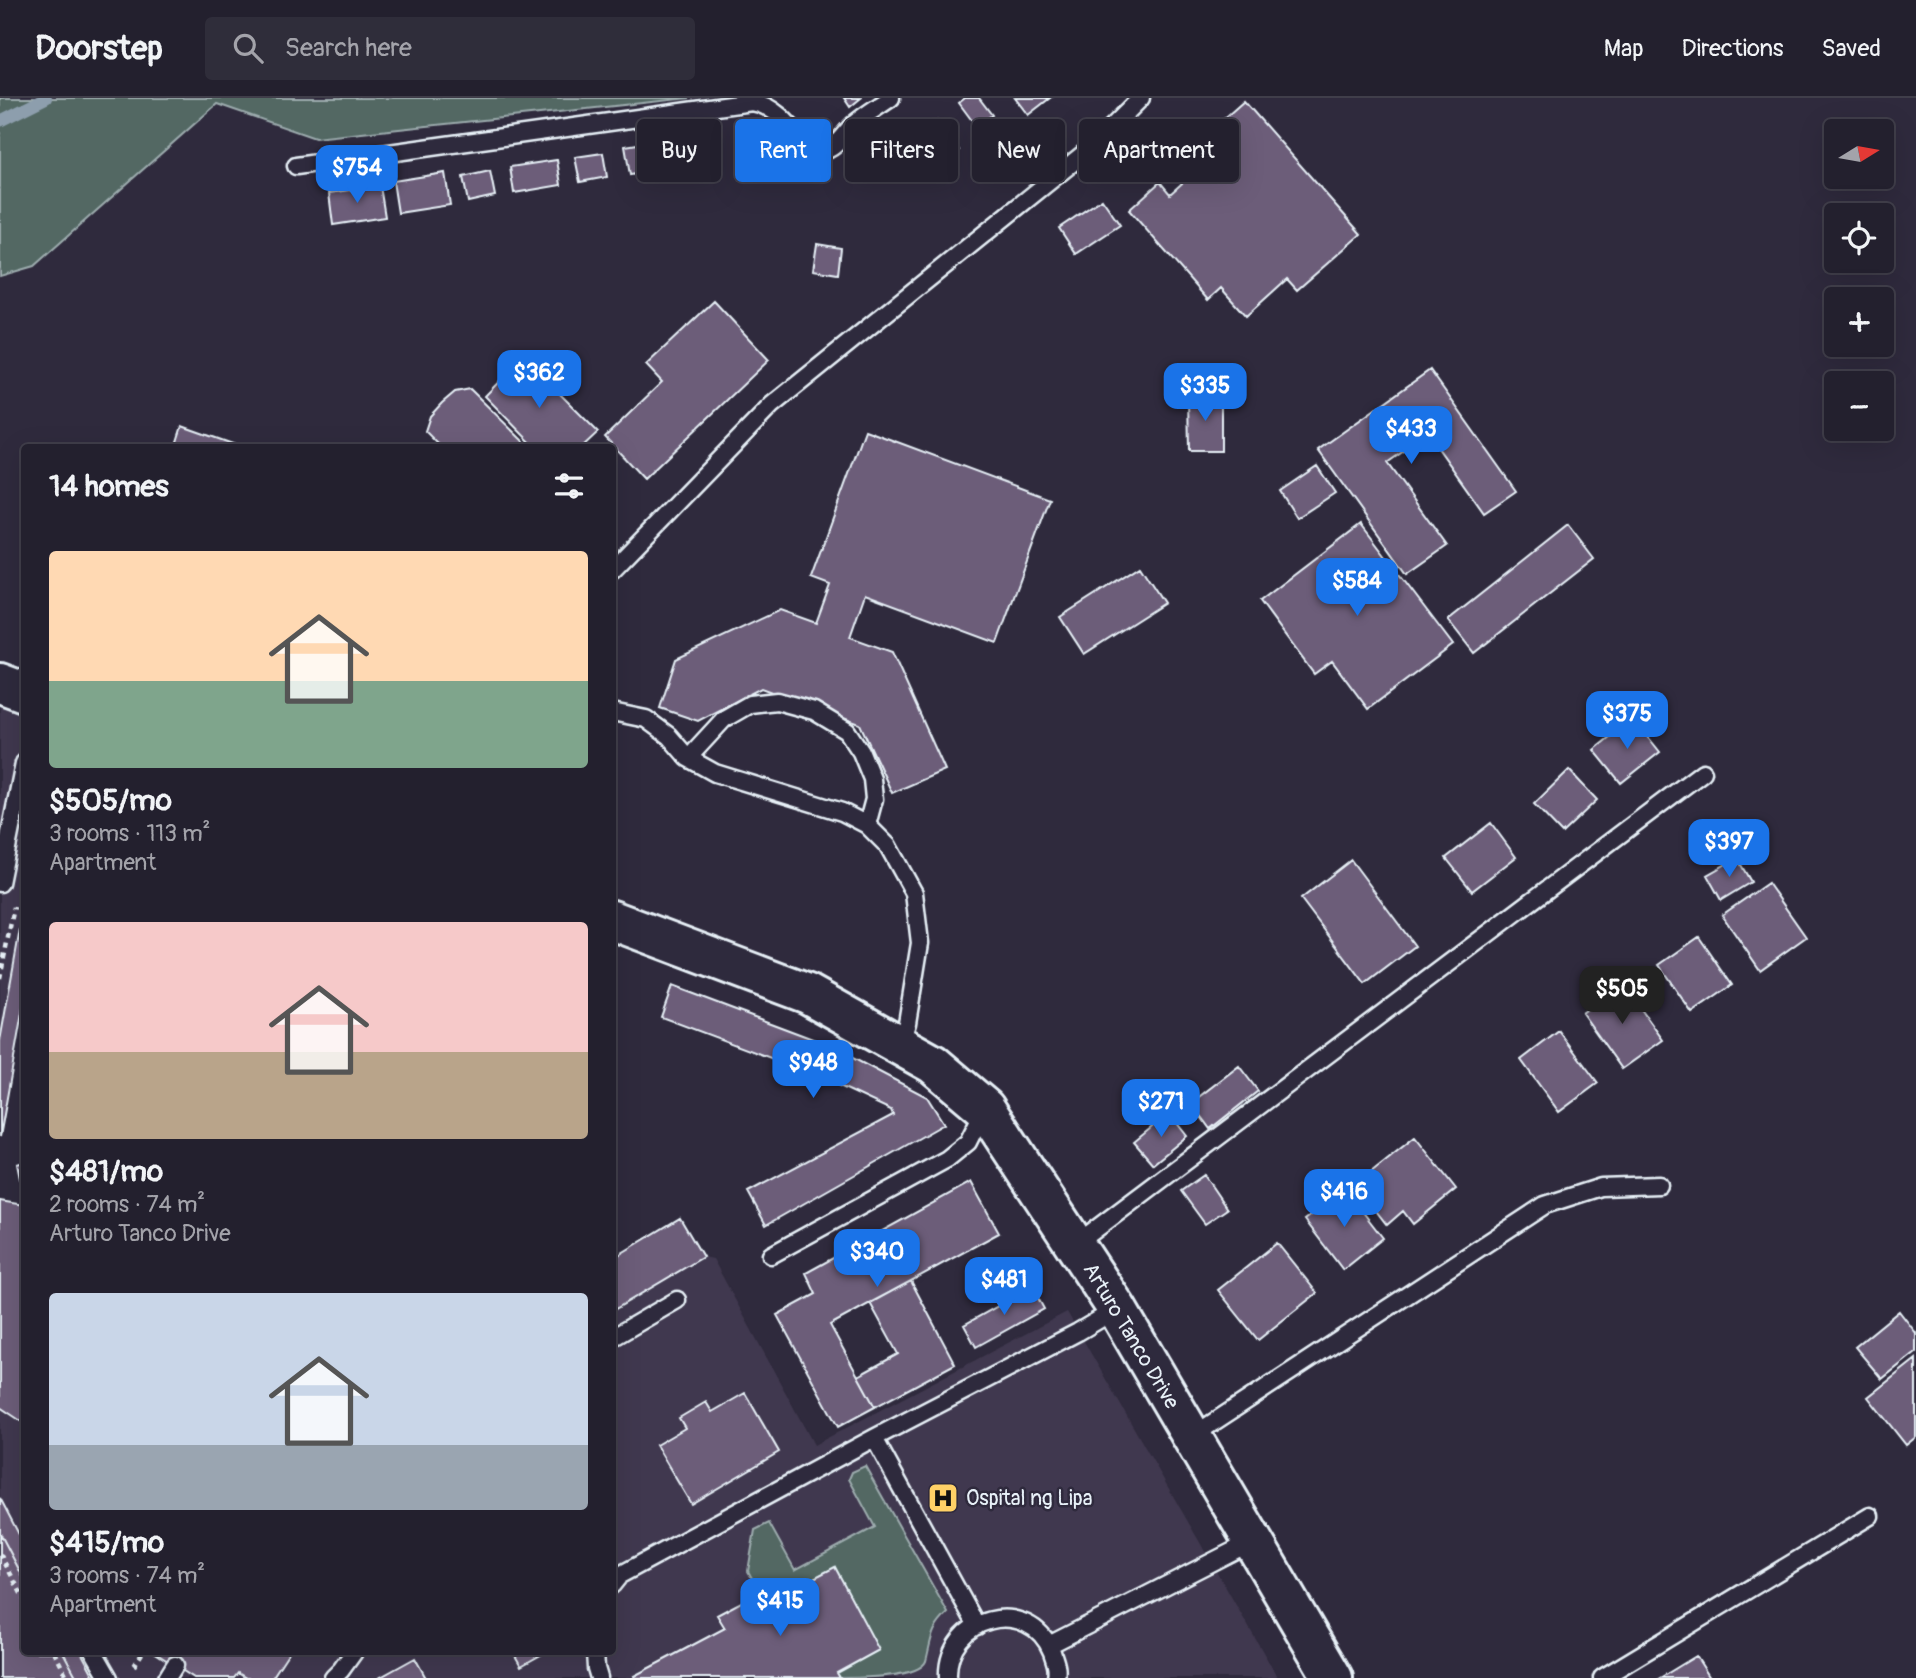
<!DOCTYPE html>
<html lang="en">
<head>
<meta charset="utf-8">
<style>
  body { margin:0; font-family:Pangolin,sans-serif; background:#2f2d3a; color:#f1f3f6; height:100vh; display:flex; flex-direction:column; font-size:26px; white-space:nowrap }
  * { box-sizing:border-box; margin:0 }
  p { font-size:23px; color:#a3a3aa }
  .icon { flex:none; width:38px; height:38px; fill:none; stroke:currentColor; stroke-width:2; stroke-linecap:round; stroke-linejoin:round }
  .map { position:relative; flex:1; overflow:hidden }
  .panel { position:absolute; left:21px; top:346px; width:595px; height:1211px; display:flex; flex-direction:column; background:#23202e; border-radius:7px; box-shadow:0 7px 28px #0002,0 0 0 2px #403e4a }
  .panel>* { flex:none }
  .hud { position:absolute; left:637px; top:21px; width:665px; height:63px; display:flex; gap:14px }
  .needle { width:46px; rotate:79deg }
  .fabs { position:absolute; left:1824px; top:21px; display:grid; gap:14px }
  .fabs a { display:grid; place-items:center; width:70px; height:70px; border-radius:7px; background:#23202e; box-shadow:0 7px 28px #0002,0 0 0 2px #403e4a; font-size:35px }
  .price { position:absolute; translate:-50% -60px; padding:0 16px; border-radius:14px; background:#1a73e8; color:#fff; font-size:23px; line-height:46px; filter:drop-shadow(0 2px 4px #0008) }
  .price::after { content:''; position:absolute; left:50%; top:42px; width:21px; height:16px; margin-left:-10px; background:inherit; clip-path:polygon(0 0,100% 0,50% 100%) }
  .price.selected { background:#222; color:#fff }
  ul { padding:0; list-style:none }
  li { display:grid; align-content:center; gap:14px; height:371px; padding:0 28px }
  li span { display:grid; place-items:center; height:217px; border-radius:7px; color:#555 }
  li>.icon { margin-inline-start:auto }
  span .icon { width:126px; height:126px; fill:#fffc; stroke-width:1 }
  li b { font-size:30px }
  h2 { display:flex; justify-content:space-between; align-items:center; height:84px; padding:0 28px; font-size:30px }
  .tag { padding:0 24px; border-radius:7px; background:#23202e; box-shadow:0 7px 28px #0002,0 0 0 2px #403e4a; font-size:24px; line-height:63px }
  .tag.selected { background:#1a73e8; color:#fff }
  header { display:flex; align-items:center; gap:42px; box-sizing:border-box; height:98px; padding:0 35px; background:#23202e; border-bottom:2px solid #403e4a }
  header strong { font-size:33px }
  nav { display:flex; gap:38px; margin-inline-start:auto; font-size:24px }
  .search { width:490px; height:63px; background:#2f2d3a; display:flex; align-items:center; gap:18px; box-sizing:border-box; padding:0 24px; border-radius:7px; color:#a3a3aa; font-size:26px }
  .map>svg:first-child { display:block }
</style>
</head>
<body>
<header>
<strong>Doorstep</strong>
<div class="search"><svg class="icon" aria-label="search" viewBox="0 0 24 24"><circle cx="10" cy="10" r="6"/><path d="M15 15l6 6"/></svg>Search here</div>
<nav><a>Map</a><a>Directions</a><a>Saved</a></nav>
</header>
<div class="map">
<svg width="1916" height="1580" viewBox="0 0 1916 1580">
  <rect width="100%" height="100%" fill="#2f2a3d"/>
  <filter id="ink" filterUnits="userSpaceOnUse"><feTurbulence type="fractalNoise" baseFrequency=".0143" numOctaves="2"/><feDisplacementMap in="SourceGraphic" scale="14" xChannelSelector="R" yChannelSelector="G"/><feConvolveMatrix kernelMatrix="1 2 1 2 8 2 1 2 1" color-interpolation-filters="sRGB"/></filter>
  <g filter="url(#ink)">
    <!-- built -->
    <path fill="#41394f" d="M0 588 24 597V904L0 1039Z
      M0 1103 24 1107V1554H612L613 1213 703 1159 713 1161 814 1347 1067 1214 1278 1580H0Z"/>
    <!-- green -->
    <path fill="#526864" stroke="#9dacae" stroke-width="2" d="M0 0H689L315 40 217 6 34 168 0 178Z
      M865 1368 948 1515C930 1532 932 1540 926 1563 919 1580 861 1580 840 1580L837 1575 835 1469 766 1505 748 1473 755 1432 769 1425 795 1472 875 1429 849 1381 852 1374Z"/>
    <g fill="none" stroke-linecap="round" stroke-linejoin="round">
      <!-- stream -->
      <path stroke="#8d9ead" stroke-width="12" d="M0 23 46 0"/>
    </g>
    <!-- building -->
    <path fill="#6c5d79" stroke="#e8f1f8" stroke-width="2" d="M844 0H861L850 9Z
      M965 0H979L992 17 976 28 959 5Z
      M1015 0H1050L1028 17Z
      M1244 3 1361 136 1297 192 1287 181 1246 218 1221 190 1208 202 1129 112 1160 84 1170 96 1208 62 1194 47Z
      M937 23 959 52 923 79 901 50Z
      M644 45 649 74 630 77 625 48Z
      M603 55 607 79 580 84 575 59Z
      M557 62 561 87 514 95 510 69Z
      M490 73 495 98 468 104 463 79Z
      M445 75 450 107 398 115 393 83Z
      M380 88 385 119 333 127 329 95Z
      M1102 101 1120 127 1076 156 1059 130Z
      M817 146 841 150 838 176 813 172Z
      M714 203 769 262 644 381 605 339 662 284 646 267Z
      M523 259 598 334 581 350H536L485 298Z
      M1430 272 1516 393 1484 415 1428 336 1387 365 1447 448 1407 476 1318 352Z
      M470 291 530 350H442L425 333 430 318 442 305 455 294Z
      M1221 297V353H1189L1188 298Z
      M182 328 244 350H175Z
      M865 332 1050 401 997 545 865 496 850 539 892 554 945 672 892 695 860 626 761 590 698 623 660 610 676 561 780 512 816 525 830 487 811 480Z
      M1317 368 1335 395 1297 420 1280 393Z
      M1361 426 1453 547 1368 611 1332 563 1314 576 1260 503Z
      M1568 427 1594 461 1474 555 1448 522Z
      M1140 468 1164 505 1084 556 1060 519Z
      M1633 620 1660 654 1621 685 1594 652Z
      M1569 672 1597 702 1562 735 1534 706Z
      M1491 725 1516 759 1472 793 1446 760Z
      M1737 760 1751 784 1721 802 1707 777Z
      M1351 762 1415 848 1365 886 1301 801Z
      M1768 785 1806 839 1760 872 1722 817Z
      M24 809V904L0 1039V943Z
      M1699 839 1732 887 1692 915 1659 867Z
      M1623 886 1663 942 1622 971 1582 915Z
      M672 888 826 946 927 999 944 1026 766 1127 748 1094 893 1017 891 1012 816 977 661 919Z
      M1559 933 1598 985 1559 1014 1521 962Z
      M1239 968 1258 993 1210 1031 1191 1005Z
      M1169 1015 1187 1038 1153 1066 1134 1044Z
      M1415 1039 1456 1091 1413 1126 1403 1113 1387 1127 1360 1092 1376 1079 1371 1074Z
      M24 1064V1100L17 1066Z
      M1204 1077 1227 1111 1205 1126 1181 1093Z
      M971 1084 999 1135 830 1227 875 1309 838 1329 777 1217 816 1196 806 1175Z
      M1345 1091 1383 1140 1343 1172 1305 1122Z
      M0 1103 24 1107V1325L0 1309Z
      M680 1120 703 1159 612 1213V1161Z
      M1277 1145 1317 1195 1258 1242 1218 1192Z
      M911 1183 955 1266 875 1309 858 1278 898 1256 870 1205Z
      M1032 1189 1044 1211 976 1249 964 1227Z
      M1899 1213 1916 1235V1254L1882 1281 1855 1249Z
      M1916 1261V1339L1906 1347 1868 1299Z
      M745 1295 779 1354 691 1406 656 1347 685 1330 679 1320 706 1304 712 1314Z
      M0 1400 24 1446V1481L0 1435Z
      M0 1435 24 1481V1554H63L77 1580H0Z
      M835 1469 879 1552 837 1575 840 1580H635L634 1578 725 1530 717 1517 760 1494 766 1505Z
      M63 1554H81L95 1580H77Z
      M154 1554H289L272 1580H246L238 1575 234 1580H194Z
      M513 1554H546L521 1568Z
      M1696 1558 1710 1580H1660Z
      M415 1560 426 1580H379Z"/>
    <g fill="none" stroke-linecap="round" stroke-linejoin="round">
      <!-- lane casing -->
      <g stroke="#e8f1f8" stroke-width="21">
        <path id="lane" d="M296 68 752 4C779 8 796 36 813 55 835 54 839 41 853 27 864 17 878 9 891 0
          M612 472 772 307 1092 49 1141 0
          M612 614 646 621 669 638 688 660 715 675 842 714 867 727 888 748 914 795 920 845 907 925 900 947
          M688 660 724 621 750 606 777 603 814 613 847 633 861 654 872 681 874 701 867 727
          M0 785 24 665
          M1076 1146 1703 674
          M771 1157 947 1061 968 1044 984 1012
          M612 1240 677 1202
          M1191 1339 1545 1107 1601 1089 1659 1087
          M874 1340 977 1528
          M612 1487 620 1477 874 1340 1078 1234 1117 1211
          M1049 1547 1253 1443
          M94 1554 109 1580
          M595 1554 596 1570 599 1580
          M167 1580 175 1567
          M333 1580 341 1572 354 1554
          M948 1580C945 1518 1029 1497 1052 1554 1055 1564 1058 1569 1056 1580
          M1602 1580 1870 1418"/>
      </g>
      <!-- secondary casing -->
      <g stroke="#e8f1f8" stroke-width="44">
        <path id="secondary" d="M0 585 24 594
          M612 822 808 896 933 966 985 1010 1117 1211 1333 1580"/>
      </g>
      <!-- path -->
      <path stroke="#e8f1f8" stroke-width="4.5" stroke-dasharray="5 5" stroke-linecap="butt" d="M0 880 14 809
        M0 1456 24 1501
        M54 1554 68 1580
        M134 1568 143 1554"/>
      <!-- lane -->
      <use href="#lane" stroke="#2f2a3d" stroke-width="16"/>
      <!-- secondary -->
      <use href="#secondary" stroke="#2f2a3d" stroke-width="38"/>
    </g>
  </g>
  <!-- icons -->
  <defs>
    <g id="hospital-square" transform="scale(1.575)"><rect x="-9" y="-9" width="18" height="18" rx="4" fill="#ffd166" stroke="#2f2a3d"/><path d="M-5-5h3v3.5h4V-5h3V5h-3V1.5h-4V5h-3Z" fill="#111"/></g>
  </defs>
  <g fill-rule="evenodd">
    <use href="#hospital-square" x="943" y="1400"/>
  </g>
  <g text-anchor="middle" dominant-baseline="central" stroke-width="5" stroke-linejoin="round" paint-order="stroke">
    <!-- street labels -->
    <g font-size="21" fill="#e8f1f8" stroke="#2f2a3d">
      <text transform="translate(1131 1238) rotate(59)">Arturo Tanco Drive</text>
    </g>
    <!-- poi labels -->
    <g font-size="21" fill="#e8f1f8" stroke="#2f2a3d" text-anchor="start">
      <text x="966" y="1400">Ospital ng Lipa</text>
    </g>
  </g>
</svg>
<div class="fabs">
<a><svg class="needle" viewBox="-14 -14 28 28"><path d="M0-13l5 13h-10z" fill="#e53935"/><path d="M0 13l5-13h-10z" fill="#a3a3aa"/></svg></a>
<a><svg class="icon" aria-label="locate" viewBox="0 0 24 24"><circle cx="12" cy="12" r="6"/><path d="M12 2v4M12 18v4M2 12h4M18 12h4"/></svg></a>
<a>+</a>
<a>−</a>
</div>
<b class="price" style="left:357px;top:107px">$754</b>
<b class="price" style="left:539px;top:312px">$362</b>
<b class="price" style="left:1205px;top:325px">$335</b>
<b class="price" style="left:1411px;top:368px">$433</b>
<b class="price" style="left:1357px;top:520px">$584</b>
<b class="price" style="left:1627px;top:653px">$375</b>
<b class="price" style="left:1729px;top:781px">$397</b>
<b class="price selected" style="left:1622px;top:928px">$505</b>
<b class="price" style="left:813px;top:1002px">$948</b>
<b class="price" style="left:1161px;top:1041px">$271</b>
<b class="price" style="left:1344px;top:1131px">$416</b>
<b class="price" style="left:877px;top:1191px">$340</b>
<b class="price" style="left:1004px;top:1219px">$481</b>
<b class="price" style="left:780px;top:1540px">$415</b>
<div class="hud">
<a class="tag">Buy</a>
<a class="tag selected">Rent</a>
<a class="tag">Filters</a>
<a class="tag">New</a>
<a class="tag">Apartment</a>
</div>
<section class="panel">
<h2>14 homes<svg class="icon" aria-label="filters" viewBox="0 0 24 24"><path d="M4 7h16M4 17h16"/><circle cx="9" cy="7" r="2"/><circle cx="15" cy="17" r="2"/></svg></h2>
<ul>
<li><span style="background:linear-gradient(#ffd9b3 60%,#7fa58c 0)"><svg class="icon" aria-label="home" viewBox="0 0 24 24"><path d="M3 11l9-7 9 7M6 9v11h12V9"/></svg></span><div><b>$505/mo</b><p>3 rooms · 113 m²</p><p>Apartment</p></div></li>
<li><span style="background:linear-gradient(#f6c9c9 60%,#b9a48a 0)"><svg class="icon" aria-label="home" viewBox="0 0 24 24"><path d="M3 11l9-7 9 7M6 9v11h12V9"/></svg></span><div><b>$481/mo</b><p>2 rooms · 74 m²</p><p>Arturo Tanco Drive</p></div></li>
<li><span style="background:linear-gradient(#c9d6e8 70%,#9aa5b1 0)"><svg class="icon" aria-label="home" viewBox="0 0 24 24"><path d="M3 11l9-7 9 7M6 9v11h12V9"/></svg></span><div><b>$415/mo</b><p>3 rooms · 74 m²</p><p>Apartment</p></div></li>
</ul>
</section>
</div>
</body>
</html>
